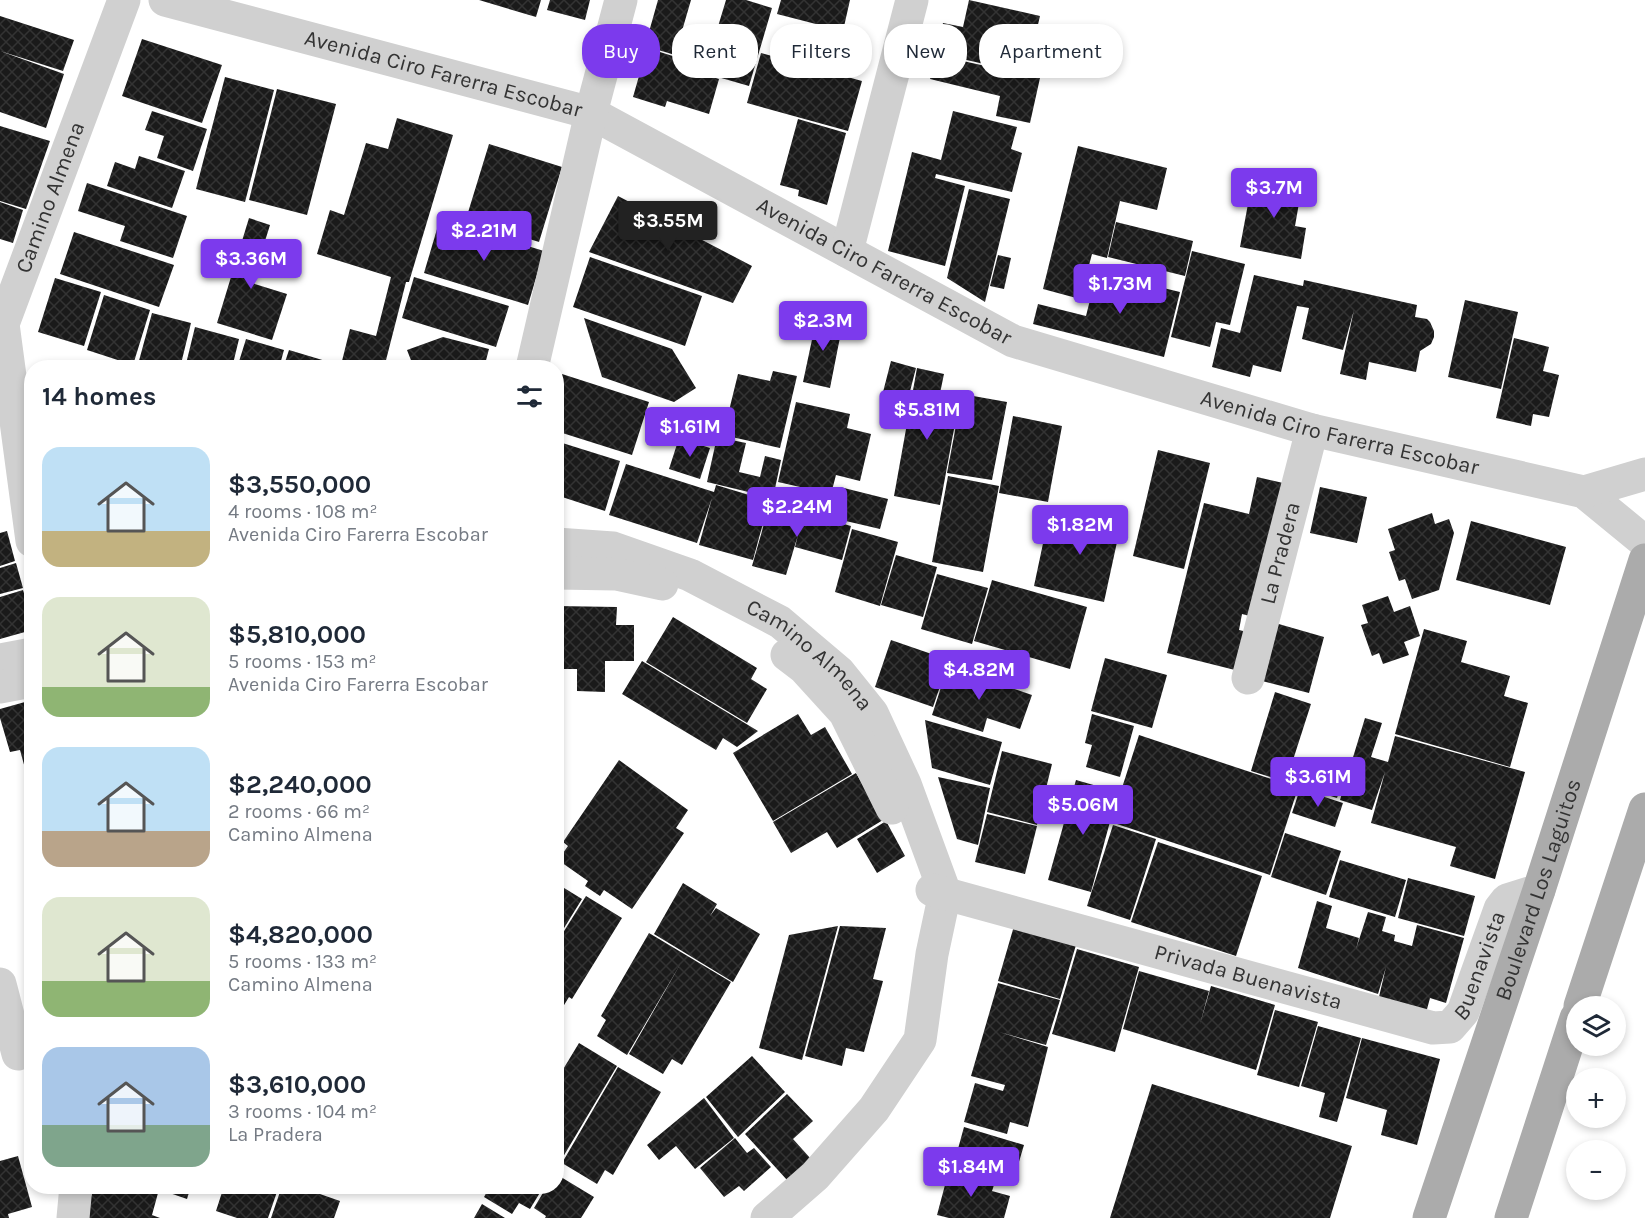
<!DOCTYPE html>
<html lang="en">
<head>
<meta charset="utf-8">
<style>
  body { margin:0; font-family:Karla,sans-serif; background:#f2f2f3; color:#1f2937; height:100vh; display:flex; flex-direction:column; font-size:22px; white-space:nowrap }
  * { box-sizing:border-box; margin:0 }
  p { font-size:20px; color:#747a83 }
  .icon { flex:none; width:33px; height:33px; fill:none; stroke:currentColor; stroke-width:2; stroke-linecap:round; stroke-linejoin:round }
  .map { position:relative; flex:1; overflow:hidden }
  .sheet { position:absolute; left:24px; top:360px; width:540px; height:834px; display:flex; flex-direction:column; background:#fff; border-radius:24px; box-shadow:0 3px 9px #0003 }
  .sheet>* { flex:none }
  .guide { position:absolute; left:582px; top:24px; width:570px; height:54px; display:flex; gap:12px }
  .fabs { position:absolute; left:1566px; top:996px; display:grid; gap:12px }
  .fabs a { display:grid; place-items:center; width:60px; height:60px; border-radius:50%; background:#fff; box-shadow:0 3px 9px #0003; font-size:30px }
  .price { position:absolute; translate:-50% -51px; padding:0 14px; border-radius:6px; background:#7c3aed; color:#fff; font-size:20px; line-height:39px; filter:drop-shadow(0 2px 3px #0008) }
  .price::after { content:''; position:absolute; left:50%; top:36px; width:18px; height:14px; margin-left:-9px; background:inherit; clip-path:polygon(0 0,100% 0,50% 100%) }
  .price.selected { background:#222; color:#fff }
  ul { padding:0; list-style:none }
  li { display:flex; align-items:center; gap:18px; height:150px; padding:0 18px }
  li span { display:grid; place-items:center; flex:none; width:168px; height:120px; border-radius:18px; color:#555 }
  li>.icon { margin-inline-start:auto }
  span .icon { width:72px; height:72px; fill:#fffc; stroke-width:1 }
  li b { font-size:26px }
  h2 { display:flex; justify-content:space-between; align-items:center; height:72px; padding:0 18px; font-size:26px }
  .tag { padding:0 21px; border-radius:24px; background:#fff; box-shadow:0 3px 9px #0003; font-size:21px; line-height:54px }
  .tag.selected { background:#7c3aed; color:#fff }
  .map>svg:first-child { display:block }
</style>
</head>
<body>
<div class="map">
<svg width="1645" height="1218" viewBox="0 0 1645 1218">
  <defs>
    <pattern id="building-cross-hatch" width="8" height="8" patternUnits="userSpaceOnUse" patternTransform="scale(1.5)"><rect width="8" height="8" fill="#1a1a1a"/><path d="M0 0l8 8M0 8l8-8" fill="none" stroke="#333"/></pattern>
  </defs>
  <rect width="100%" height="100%" fill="#fff"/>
  <!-- building -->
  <path fill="url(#building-cross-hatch)" d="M479 0H541L536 17Z
    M550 0H590L585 20 547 10Z
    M658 0H691L675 55 645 46Z
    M726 0H746L772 8 749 86 704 73Z
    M781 0H850L843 31 777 14Z
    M969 0 1040 16 1032 50 1046 53 1041 77 936 53 943 23 963 27Z
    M0 16 74 40 63 71 0 51Z
    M142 39 222 65 202 123 122 96Z
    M647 48 692 62 690 70 719 79 709 114 667 101 665 107 633 97Z
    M0 51 64 74 46 128 0 112Z
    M761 53 862 81 848 131 747 103Z
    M936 55 1040 78 1030 123 996 116 1000 96 930 79Z
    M225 77 274 90 245 202 196 189Z
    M277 89 336 104 307 215 249 200Z
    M152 111 207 129 193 171 157 158 164 136 145 130Z
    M953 111 1017 127 1011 149 1022 153 1012 192 936 174 935 178 965 186 945 266 888 251 912 152 941 160Z
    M397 118 453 135 409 282H406L384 368H368L342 361 350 329 376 336 391 277 317 254 330 210 344 215 366 143 388 149Z
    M798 119 846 133 827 205 798 196 799 190 780 185Z
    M0 126 50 141 26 209 0 201Z
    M489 144 562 167 539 242 466 219Z
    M1078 146 1167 168 1157 210 1120 201 1107 258 1092 254 1080 299 1043 289Z
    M139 156 185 171 172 208 107 186 115 162 135 169Z
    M1253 177 1302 186 1295 226 1306 228 1301 259 1240 247Z
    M87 183 187 216 173 258 120 241 125 226 78 211Z
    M969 189 1010 199 985 302 947 278Z
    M618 196 752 266 733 303 589 252Z
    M0 202 23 210 13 243 0 239Z
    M249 218 270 225 252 283 287 294 272 340 217 323Z
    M440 219 544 251 528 305 424 273Z
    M1116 222 1193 241 1185 276 1108 257Z
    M74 232 174 265 159 307 60 274Z
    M1192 251 1245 264 1230 325 1216 322 1210 347 1171 337Z
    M998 255 1011 258 1004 289 990 286Z
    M590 257 702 296 685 346 573 307Z
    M1097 272 1180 292 1164 357 1033 324 1038 304 1086 316Z
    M1254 275 1303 286 1304 280 1417 305 1415 317 1427 319 1430 322 1434 331V337L1431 344 1420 351 1416 372 1369 362 1366 380 1340 374 1354 310 1343 350 1302 339 1309 308 1297 306 1281 372 1253 365 1250 377 1212 367 1221 328 1240 333Z
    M414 277 509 306 496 347 402 318Z
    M55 278 101 292 84 346 38 332Z
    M104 295 150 310 133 365 87 350Z
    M1465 300 1518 312 1501 389 1448 377Z
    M152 313 191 323 180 368H137Z
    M817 316 843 322 830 388 803 382Z
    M584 318 672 349 696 388 674 402 602 377Z
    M195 327 239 339 232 368H185Z
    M443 337 489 349 484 368H414L407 350Z
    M1514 338 1549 347 1543 371 1559 375 1549 417 1533 414 1531 426 1496 418Z
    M246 339 284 350 279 368H237Z
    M289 350 329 362 327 368H283Z
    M891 361 916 368 907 403 882 396Z
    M917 368 944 374 939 398 959 402 940 505 894 496Z
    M773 371 797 376 780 448 723 435 738 374 770 381Z
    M562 374 649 402 632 455 556 431V390Z
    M962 394 1007 402 992 480 947 473Z
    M796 402 850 414 847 428 871 434 860 481 836 475 831 494 778 482Z
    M1013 416 1062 426 1048 502 999 493Z
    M717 437 746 443 739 472 760 477 765 456 781 460 773 498 707 482Z
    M679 438 710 448 700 479 669 469Z
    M556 441 620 461 605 511 556 495Z
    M1158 450 1210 463 1184 569 1133 556Z
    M626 464 714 492 716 485 769 501 753 560 699 545 712 498 697 543 609 515Z
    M948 476 999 486 983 572 932 562Z
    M1257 477 1292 485 1261 619 1242 614 1239 630 1256 634 1247 673 1167 653 1204 503 1249 514Z
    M840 487 888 499 880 529 833 518Z
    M1320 487 1367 497 1357 543 1310 533Z
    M770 503 851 526 842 560 795 547 798 535 786 575 752 566Z
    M1070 507 1122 519 1104 602 1034 586 1045 534 1064 538Z
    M1432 513 1435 524 1449 519 1454 533 1439 590 1412 599 1405 579 1399 581 1389 552 1395 550 1388 529Z
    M1471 521 1566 547 1550 605 1456 580Z
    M852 529 898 542 880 606 835 592Z
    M7 531 15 561 0 566V533Z
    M896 555 937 567 923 617 881 605Z
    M16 563 23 588 0 594V568Z
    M937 574 988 588 972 644 921 629Z
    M992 580 1087 607 1070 669 974 641Z
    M23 590 32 619V630L0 639V597Z
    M1388 596 1394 612 1410 606 1420 636 1404 642 1409 655 1383 664 1379 653 1372 656 1361 625 1368 623 1362 605Z
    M556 606 617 607 616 625H634V661H605V692L577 691V669H556Z
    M673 617 757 668 751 679 767 689 747 723 646 662Z
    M1265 620 1324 637 1309 693 1250 678Z
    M1424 629 1467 641 1461 662 1510 676 1504 696 1528 703 1510 767 1395 734Z
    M891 640 949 660 933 707 875 687Z
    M1105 658 1167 675 1152 728 1091 711Z
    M642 661 758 731 737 747 723 738 716 750 622 694Z
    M948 666 1032 695 1020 729 987 718 983 732 932 715Z
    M1275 692 1311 704 1293 760 1344 776 1337 798 1251 771Z
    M32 700V770L26 772 20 750 10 752 0 718V709Z
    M798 714 811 735 825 727 852 774 773 821 733 753Z
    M1092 714 1134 726 1120 777 1086 767 1092 745 1085 743Z
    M1365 718 1382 723 1371 757 1388 762 1395 736 1525 772 1495 879 1450 866 1456 847 1371 823 1385 772 1372 810 1340 800Z
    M925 720 1002 742 990 785 932 768Z
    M1139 735 1298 788 1270 875 1111 822Z
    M1002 751 1052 764 1037 825 987 812Z
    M619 760 688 810 676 828 684 833 632 909 604 890 600 896 585 886 588 881 558 860 568 846 563 842Z
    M856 773 883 820 837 848 827 832 791 853 773 822Z
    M938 777 990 788 978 845 957 839Z
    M1076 780 1118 792 1091 892 1048 880Z
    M1300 789 1343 803 1335 827 1292 813Z
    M987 814 1037 826 1025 874 975 862Z
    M886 821 905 856 877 873 857 839Z
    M1113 825 1156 839 1130 920 1087 906Z
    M1285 833 1341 851 1326 895 1271 877Z
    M1158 842 1262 876 1236 956 1131 922Z
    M1340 860 1406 880 1395 917 1329 897Z
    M1408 878 1475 896 1464 936 1398 918Z
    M556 883 582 899 556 941Z
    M683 883 717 904 710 916 716 908 760 934 733 982 654 934Z
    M586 896 622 918 572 999 569 997 561 1010 556 1008V944Z
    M1317 901 1332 906 1326 928 1359 938 1356 949 1368 912 1386 917 1382 931 1395 935 1394 941 1412 946 1417 925 1464 938 1446 1003 1430 998 1426 1013 1378 1001 1386 967 1378 994 1298 968Z
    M838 926 802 1060 759 1048 789 935Z
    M840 926 886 928 873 979 883 981 864 1052 846 1048 842 1066 805 1056Z
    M1014 926 1076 945 1060 999 998 981Z
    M649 933 731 982 682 1065 672 1059 663 1074 629 1054 681 963 627 1055 597 1036 606 1020 601 1016Z
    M1077 949 1139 967 1115 1052 1052 1034Z
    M1139 971 1209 991 1200 1024 1211 986 1275 1005 1256 1070 1123 1029Z
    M998 983 1060 1000 1046 1045 999 1032 1048 1047 1028 1127 1010 1122 1007 1134 964 1122 975 1083 1003 1091 1005 1085 971 1076Z
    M1275 1010 1318 1022 1299 1087 1257 1075Z
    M1318 1026 1361 1038 1337 1122 1319 1117 1325 1093 1301 1086Z
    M1362 1038 1440 1059 1417 1145 1381 1135 1387 1110 1346 1098Z
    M579 1043 617 1066 560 1162 556 1160V1081Z
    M752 1056 785 1092 738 1137 706 1097Z
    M618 1067 661 1092 613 1175 605 1170 597 1184 562 1163Z
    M1152 1084 1352 1146 1330 1218H1110Z
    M787 1094 813 1121 793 1139 811 1159 787 1180 745 1134Z
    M704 1098 734 1138 695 1169 676 1146 659 1160 647 1145Z
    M964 1127 1024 1145 1012 1185 953 1167Z
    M735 1138 747 1153 754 1148 771 1167 744 1191 739 1186 724 1197 700 1168Z
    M18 1156 32 1207 8 1214 9 1218H0V1161Z
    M949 1170 995 1182 992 1191 1010 1196 1004 1218H949L937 1215Z
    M556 1174 594 1197 581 1218H545L546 1216 534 1208 547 1186H556Z
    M94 1186H135L158 1193 152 1215 160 1218H85Z
    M149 1186H191L187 1199Z
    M224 1186H279L268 1218H237L216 1211Z
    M282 1186H297L340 1201 334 1218H271Z
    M490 1186H544L530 1209 519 1203 512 1214 484 1197Z
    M482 1204 505 1218H474Z"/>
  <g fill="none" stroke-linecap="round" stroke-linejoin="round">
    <!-- minor -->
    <g stroke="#d0d0d0" stroke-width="33">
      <path id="s1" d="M165 0 591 113 1013 341 1312 430 1584 492 1645 542"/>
      <path d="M847 251 912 0"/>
      <path d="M532 368 591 113 621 0"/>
      <path d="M1584 492 1645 474"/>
      <path id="s2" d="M32 541 3 324 124 0"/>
      <path id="s3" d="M556 544 613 548 690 575 780 622 839 672 872 713 905 784 945 893 932 954 920 1040 874 1109 815 1176 767 1218"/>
      <path d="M556 573 616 574 662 584"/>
      <path d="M787 655 804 668 845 713 892 808"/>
      <path d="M0 660 32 654"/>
      <path id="s4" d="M1248 678 1312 430"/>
      <path d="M0 687 32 681"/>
      <path id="s5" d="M932 890 1433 1028 1450 1027 1463 1012 1500 909 1507 900 1539 890"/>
      <path d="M0 984 18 1054"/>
      <path d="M73 1218 76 1186"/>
    </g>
    <!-- major -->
    <g stroke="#ababab" stroke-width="33">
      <path d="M1580 1006 1645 809"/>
      <path id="s6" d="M1429 1218 1539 890 1645 560"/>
      <path d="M1511 1218 1576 1018"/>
    </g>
  </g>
  <g text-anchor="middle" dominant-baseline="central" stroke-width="6" stroke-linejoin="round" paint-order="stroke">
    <!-- street labels -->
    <g font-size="22" fill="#333" stroke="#fff">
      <text stroke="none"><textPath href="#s1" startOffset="288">Avenida Ciro Farerra Escobar</textPath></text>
      <text stroke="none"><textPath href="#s2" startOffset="354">Camino Almena</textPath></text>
      <text stroke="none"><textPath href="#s1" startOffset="774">Avenida Ciro Farerra Escobar</textPath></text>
      <text stroke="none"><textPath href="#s1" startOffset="1260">Avenida Ciro Farerra Escobar</textPath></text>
      <text stroke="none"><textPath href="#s4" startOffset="129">La Pradera</textPath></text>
      <text stroke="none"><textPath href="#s3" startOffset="284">Camino Almena</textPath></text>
      <text stroke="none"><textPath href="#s6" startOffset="346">Boulevard Los Laguitos</textPath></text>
      <text stroke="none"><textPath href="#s5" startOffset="606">Buenavista</textPath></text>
      <text stroke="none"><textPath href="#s5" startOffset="328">Privada Buenavista</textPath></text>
    </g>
  </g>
</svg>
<div class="fabs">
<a><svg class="icon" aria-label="layers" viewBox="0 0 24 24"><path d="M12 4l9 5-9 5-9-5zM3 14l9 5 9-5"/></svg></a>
<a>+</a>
<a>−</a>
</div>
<b class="price" style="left:1274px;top:219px">$3.7M</b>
<b class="price selected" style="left:668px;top:252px">$3.55M</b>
<b class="price" style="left:484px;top:262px">$2.21M</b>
<b class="price" style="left:251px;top:290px">$3.36M</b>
<b class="price" style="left:1120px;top:315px">$1.73M</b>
<b class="price" style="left:823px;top:352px">$2.3M</b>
<b class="price" style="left:927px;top:441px">$5.81M</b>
<b class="price" style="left:690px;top:458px">$1.61M</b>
<b class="price" style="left:797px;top:538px">$2.24M</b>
<b class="price" style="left:1080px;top:556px">$1.82M</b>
<b class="price" style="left:979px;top:701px">$4.82M</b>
<b class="price" style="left:1318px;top:808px">$3.61M</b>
<b class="price" style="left:1083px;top:836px">$5.06M</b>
<b class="price" style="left:971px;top:1198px">$1.84M</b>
<div class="guide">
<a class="tag selected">Buy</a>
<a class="tag">Rent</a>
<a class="tag">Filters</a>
<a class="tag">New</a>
<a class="tag">Apartment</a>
</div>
<section class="sheet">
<h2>14 homes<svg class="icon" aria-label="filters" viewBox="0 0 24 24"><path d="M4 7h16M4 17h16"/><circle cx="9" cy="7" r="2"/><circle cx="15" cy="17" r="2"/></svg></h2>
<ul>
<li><span style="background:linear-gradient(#bfe0f5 70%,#c2b280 0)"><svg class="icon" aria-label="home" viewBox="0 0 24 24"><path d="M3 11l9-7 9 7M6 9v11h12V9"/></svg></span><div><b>$3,550,000</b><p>4 rooms · 108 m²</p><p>Avenida Ciro Farerra Escobar</p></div></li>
<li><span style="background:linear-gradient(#dfe7d0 75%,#8fb573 0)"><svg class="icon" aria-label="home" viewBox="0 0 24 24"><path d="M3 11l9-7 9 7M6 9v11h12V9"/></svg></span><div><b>$5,810,000</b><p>5 rooms · 153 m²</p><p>Avenida Ciro Farerra Escobar</p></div></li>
<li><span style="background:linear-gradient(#bfe0f5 70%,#b9a48a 0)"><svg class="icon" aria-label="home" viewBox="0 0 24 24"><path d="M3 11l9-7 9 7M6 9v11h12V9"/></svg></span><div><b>$2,240,000</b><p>2 rooms · 66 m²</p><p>Camino Almena</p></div></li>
<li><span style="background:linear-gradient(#dfe7d0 70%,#8fb573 0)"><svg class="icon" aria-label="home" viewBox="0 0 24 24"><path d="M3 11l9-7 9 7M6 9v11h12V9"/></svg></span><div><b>$4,820,000</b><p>5 rooms · 133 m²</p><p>Camino Almena</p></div></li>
<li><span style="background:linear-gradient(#a9c7e8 65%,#7fa58c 0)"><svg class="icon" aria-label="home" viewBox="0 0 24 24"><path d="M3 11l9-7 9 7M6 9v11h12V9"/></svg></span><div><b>$3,610,000</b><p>3 rooms · 104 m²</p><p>La Pradera</p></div></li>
</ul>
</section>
</div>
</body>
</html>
